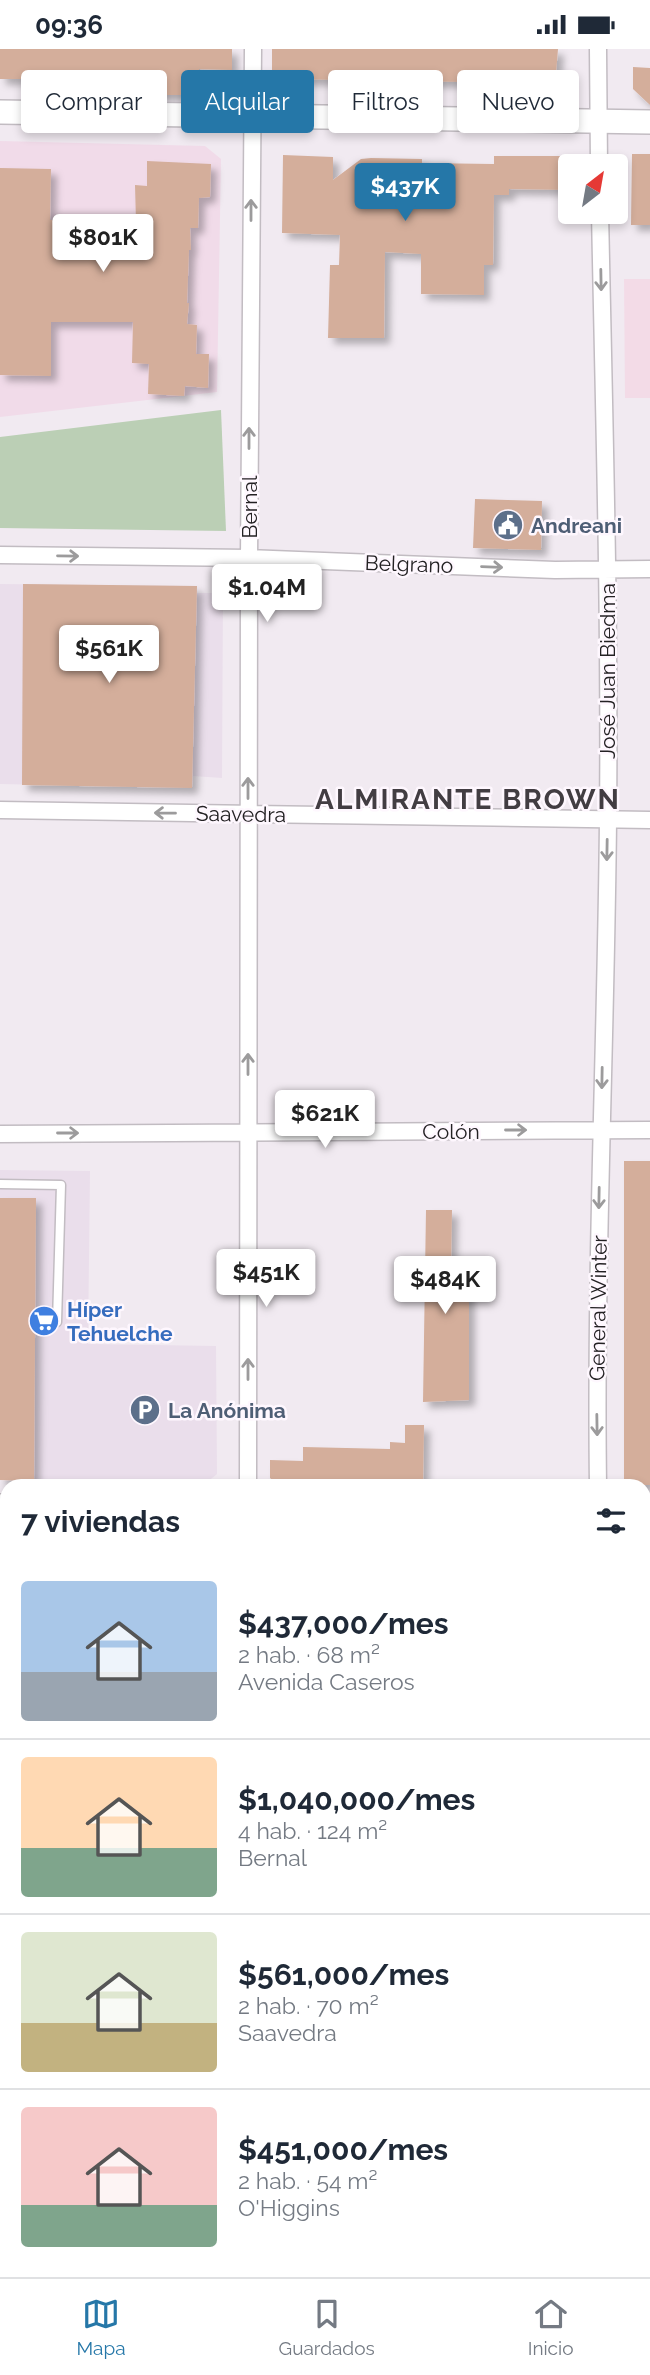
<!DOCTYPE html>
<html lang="es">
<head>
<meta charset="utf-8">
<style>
  body { margin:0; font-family:Raleway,sans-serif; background:#f6f6f7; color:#1f2937; height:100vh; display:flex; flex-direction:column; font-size:26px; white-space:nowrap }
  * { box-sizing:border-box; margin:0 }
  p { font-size:23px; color:#747a83 }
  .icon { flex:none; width:38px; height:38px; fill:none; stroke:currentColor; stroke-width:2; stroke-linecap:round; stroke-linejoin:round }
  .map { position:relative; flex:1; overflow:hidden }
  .panel { position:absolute; left:0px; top:1430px; width:651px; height:800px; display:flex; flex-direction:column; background:#fff; border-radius:21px 21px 0 0; box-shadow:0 4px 10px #0003 }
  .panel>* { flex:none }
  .top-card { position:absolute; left:21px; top:21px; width:609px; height:63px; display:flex; gap:14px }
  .needle { width:46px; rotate:31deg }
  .controls { position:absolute; left:558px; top:105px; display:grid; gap:14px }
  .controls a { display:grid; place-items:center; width:70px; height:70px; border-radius:7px; background:#fff; box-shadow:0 4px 10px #0003; font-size:35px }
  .price { position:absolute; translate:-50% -60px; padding:0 16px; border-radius:7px; background:#fff; color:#222; font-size:23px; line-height:46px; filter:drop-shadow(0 2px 4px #0008) }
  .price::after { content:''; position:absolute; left:50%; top:42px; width:21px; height:16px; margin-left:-10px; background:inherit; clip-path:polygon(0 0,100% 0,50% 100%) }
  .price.current { background:#2577a8; color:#fff }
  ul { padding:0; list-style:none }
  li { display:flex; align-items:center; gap:21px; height:175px; padding:0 21px }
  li+li { border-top:2px solid #e0e1e3 }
  li span { display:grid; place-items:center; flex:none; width:196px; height:140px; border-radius:7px; color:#555 }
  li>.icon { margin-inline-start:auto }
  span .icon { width:84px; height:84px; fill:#fffc; stroke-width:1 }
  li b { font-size:30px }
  h2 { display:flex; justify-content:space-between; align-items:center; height:84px; padding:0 21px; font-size:30px }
  .tag { padding:0 24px; border-radius:7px; background:#fff; box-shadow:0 4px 10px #0003; font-size:24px; line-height:63px }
  .tag.current { background:#2577a8; color:#fff }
  .status { display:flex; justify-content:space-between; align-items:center; height:49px; padding:0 35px; background:#fff; direction:ltr }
  .status svg { height:19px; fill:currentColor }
  .menu { display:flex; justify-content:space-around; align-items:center; height:98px; border-top:2px solid #e0e1e3; background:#fff; font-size:19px; color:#747a83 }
  .menu a { display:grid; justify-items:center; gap:4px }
  .menu .current { color:#2577a8 }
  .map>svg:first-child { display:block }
</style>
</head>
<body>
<div class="status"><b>09:36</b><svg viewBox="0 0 49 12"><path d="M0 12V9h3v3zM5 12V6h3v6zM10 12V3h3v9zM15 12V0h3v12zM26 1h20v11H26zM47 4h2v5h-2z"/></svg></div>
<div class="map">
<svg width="650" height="2228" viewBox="0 0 650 2228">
  <defs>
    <filter id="shadow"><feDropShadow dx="6" dy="6" stdDeviation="3.5" flood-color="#0004"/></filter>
  </defs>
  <rect width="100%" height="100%" fill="#f1eaf1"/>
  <!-- built -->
  <path fill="#eadeeb" d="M0 535 197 537V544H223L222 729 193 727 192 739 0 735Z
    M0 1121 90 1122 88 1295 216 1297 217 1425 207 1433 0 1431Z"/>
  <!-- industrial -->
  <path fill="#f3dbe7" d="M624 230H650V349H625Z"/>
  <!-- education -->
  <path fill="#f1dbe9" d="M0 92 205 97 221 110 217 343 0 368Z"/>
  <!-- green -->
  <path fill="#bbcfb5" d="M221 361 226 482 0 479V388Z"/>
  <!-- building -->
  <path fill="#d4ae9b" filter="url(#shadow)" d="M0 0H232V21L199 20V46H133L132 22 67 21V25L25 24 26 30H0Z
    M272 0H558L556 24 551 28 464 26V33L282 30 272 22Z
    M633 18 650 19V56L633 40Z
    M632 105H650V176H631Z
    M283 106 333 108V131L361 110 371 109 422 110V114L494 115V107H570V141L509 140V146H494L493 216H484V246L421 245V205L385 203 384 289H328L330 216H339L340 186 282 184Z
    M147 112 211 115 210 148 199 149 198 179H190L191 201H189L187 254H189L187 275 197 276 196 305H209L208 339 185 337 184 347 148 345 149 315 132 314 133 273H51V327L0 326V119L51 120 50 171 136 173 135 136 147 137Z
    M475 450 542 452 541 501 473 499Z
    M23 535 197 537 192 739 22 736Z
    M624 1112H650V1436H624Z
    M0 1149H36L34 1432 0 1431Z
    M426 1161H452L451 1218H469V1351L423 1353Z
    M405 1376H424L423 1437H279L270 1429V1411L303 1412V1398L390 1400V1393L405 1394Z"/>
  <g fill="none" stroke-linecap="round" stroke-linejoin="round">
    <!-- lane casing -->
    <g stroke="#c2bcc2" stroke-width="11">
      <path id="lane" d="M0 1135 61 1136 57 1273"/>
    </g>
    <!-- street casing -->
    <g stroke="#c2bcc2" stroke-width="19">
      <path id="street" d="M598 0 599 117
        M0 506 249 509 555 521 650 520
        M0 761 650 771
        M0 1085 650 1081
        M248 1437 249 509 253 0
        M598 1437C595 1215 606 993 608 771 610 568 604 365 600 163
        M644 1686H650
        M0 1895H7
        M644 1900H650
        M644 2133H650
        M80 2222V2228
        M249 2222V2228
        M597 2228V2222"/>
    </g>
    <!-- secondary casing -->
    <g stroke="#c2bcc2" stroke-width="26">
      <path id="secondary" d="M0 63 650 73
        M0 1457H7
        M644 1467H650"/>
    </g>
    <!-- lane -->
    <use href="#lane" stroke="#fff" stroke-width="8"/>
    <!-- street -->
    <use href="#street" stroke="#fff" stroke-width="16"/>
    <!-- secondary -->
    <use href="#secondary" stroke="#fff" stroke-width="23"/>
  </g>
  <!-- one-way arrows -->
  <defs><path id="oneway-shaft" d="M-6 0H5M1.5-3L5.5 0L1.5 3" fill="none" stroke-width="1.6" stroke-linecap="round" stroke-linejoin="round" transform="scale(1.75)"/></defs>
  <g stroke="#9c9b9c">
    <use href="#oneway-shaft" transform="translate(251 161) rotate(-90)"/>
    <use href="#oneway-shaft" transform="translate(601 231) rotate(89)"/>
    <use href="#oneway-shaft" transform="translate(249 389) rotate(-90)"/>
    <use href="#oneway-shaft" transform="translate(68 507) rotate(1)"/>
    <use href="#oneway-shaft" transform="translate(492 518) rotate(2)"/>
    <use href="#oneway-shaft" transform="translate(248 739) rotate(-90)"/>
    <use href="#oneway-shaft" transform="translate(165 764) rotate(-179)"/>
    <use href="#oneway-shaft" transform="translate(607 801) rotate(91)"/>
    <use href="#oneway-shaft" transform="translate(248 1015) rotate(-90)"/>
    <use href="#oneway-shaft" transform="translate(602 1029) rotate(91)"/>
    <use href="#oneway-shaft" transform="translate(516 1081)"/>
    <use href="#oneway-shaft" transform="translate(68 1084)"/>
    <use href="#oneway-shaft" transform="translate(599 1149) rotate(91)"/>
    <use href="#oneway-shaft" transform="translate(248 1320) rotate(-90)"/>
    <use href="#oneway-shaft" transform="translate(597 1376) rotate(89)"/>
  </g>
  <!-- icons -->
  <defs>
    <g id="civic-disc" transform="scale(1.575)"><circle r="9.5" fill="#5c6f8a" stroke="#fef7fe"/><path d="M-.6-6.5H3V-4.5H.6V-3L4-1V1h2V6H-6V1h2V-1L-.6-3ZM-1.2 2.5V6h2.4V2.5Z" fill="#fff"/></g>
    <g id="supermarket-disc" transform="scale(1.575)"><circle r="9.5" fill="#3f7fe0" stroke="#fef7fe"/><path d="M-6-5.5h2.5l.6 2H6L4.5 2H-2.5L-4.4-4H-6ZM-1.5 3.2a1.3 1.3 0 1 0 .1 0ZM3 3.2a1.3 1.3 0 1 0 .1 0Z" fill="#fff"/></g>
    <g id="parking-disc" transform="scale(1.575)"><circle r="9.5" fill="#5c6f8a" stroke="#fef7fe"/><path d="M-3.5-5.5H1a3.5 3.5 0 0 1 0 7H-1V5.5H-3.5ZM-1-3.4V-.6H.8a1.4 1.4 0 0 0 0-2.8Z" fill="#fff"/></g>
  </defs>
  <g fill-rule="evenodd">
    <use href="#civic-disc" x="508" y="476"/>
    <use href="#supermarket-disc" x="44" y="1272"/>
    <use href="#parking-disc" x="145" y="1361"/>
  </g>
  <g text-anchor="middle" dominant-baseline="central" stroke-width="5" stroke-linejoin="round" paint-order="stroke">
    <!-- street labels -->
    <g font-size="21" fill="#232123" stroke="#fef7fe">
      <text transform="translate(249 458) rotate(-90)">Bernal</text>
      <text transform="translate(409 515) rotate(2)">Belgrano</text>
      <text transform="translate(607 622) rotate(-90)">José Juan Biedma</text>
      <text transform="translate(241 765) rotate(1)">Saavedra</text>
      <text x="451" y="1082">Colón</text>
      <text transform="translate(598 1259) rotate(-89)">General Winter</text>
    </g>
    <!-- service labels -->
    <g font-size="21" font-weight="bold" fill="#4e5e75" stroke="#fef7fe" text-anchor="start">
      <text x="531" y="476">Andreani</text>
      <text x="168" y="1361">La Anónima</text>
    </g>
    <!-- shop labels -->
    <g font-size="21" font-weight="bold" fill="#366cbe" stroke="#fef7fe" text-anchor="start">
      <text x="67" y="1260">Híper<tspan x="67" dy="24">Tehuelche</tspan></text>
    </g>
    <!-- district labels -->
    <g font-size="28" font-weight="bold" letter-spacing="2" fill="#423d42" stroke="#fef7fe">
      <text x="468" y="750">ALMIRANTE BROWN</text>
    </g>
  </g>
</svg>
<div class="controls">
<a><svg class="needle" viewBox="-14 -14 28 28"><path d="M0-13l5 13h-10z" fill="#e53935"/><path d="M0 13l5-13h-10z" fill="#747a83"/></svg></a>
</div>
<b class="price current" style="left:405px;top:174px">$437K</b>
<b class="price" style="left:103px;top:225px">$801K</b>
<b class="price" style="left:267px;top:575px">$1.04M</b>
<b class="price" style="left:109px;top:636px">$561K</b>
<b class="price" style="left:325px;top:1101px">$621K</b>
<b class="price" style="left:266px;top:1260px">$451K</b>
<b class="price" style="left:445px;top:1267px">$484K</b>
<div class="top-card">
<a class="tag">Comprar</a>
<a class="tag current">Alquilar</a>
<a class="tag">Filtros</a>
<a class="tag">Nuevo</a>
</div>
<section class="panel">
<h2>7 viviendas<svg class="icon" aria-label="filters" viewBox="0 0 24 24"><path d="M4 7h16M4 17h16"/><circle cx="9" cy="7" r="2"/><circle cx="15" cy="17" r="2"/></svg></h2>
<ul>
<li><span style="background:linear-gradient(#a9c7e8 65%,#9aa5b1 0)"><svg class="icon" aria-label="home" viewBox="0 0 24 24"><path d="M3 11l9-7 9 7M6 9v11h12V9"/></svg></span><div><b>$437,000/mes</b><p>2 hab. · 68 m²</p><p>Avenida Caseros</p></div></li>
<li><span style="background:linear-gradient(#ffd9b3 65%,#7fa58c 0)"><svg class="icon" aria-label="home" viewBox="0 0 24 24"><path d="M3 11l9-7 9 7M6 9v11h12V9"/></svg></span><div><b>$1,040,000/mes</b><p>4 hab. · 124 m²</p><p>Bernal</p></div></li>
<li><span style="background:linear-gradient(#dfe7d0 65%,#c2b280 0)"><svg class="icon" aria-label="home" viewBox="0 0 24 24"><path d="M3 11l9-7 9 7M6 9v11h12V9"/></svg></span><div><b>$561,000/mes</b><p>2 hab. · 70 m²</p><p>Saavedra</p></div></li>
<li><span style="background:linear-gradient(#f6c9c9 70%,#7fa58c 0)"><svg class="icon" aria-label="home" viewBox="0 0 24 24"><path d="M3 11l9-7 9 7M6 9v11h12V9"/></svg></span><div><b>$451,000/mes</b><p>2 hab. · 54 m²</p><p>O'Higgins</p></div></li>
</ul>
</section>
</div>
<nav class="menu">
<a class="current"><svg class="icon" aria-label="map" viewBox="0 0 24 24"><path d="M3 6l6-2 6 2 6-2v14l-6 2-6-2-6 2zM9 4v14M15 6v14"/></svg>Mapa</a>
<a><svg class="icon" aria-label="saved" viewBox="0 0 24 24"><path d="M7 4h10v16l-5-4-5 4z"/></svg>Guardados</a>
<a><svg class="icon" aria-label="home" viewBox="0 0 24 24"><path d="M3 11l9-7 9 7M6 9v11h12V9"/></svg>Inicio</a>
</nav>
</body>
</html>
